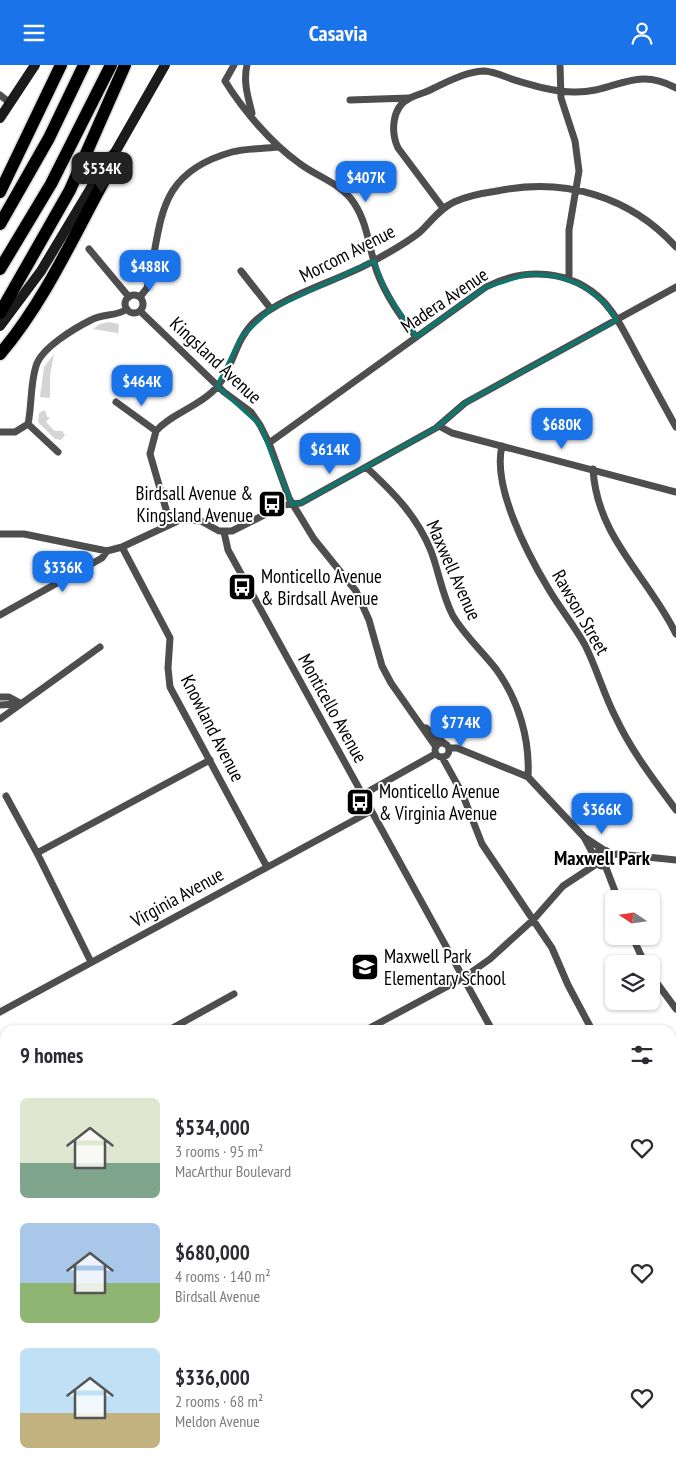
<!DOCTYPE html>
<html lang="en">
<head>
<meta charset="utf-8">
<style>
  body { margin:0; font-family:"PT Sans Narrow",sans-serif; background:#f2f2f3; color:#2b2b33; height:100vh; display:flex; flex-direction:column; font-size:19px; white-space:nowrap }
  * { box-sizing:border-box; margin:0 }
  p { font-size:16px; color:#7c7c81 }
  .icon { flex:none; width:28px; height:28px; fill:none; stroke:currentColor; stroke-width:2; stroke-linecap:round; stroke-linejoin:round }
  .map { position:relative; flex:1; overflow:hidden }
  .details { position:absolute; left:0px; top:960px; width:676px; height:445px; display:flex; flex-direction:column; background:#fff; border-radius:15px 15px 0 0; box-shadow:0 1px 4px #0004 }
  .details>* { flex:none }
  .needle { width:32px; rotate:283deg }
  .tools { position:absolute; left:605px; top:825px; display:grid; gap:10px }
  .tools a { display:grid; place-items:center; width:55px; height:55px; border-radius:8px; background:#fff; box-shadow:0 1px 4px #0004; font-size:25px }
  .price { position:absolute; translate:-50% -42px; padding:0 11px; border-radius:10px; background:#1a73e8; color:#fff; font-size:16px; line-height:32px; filter:drop-shadow(0 1px 2px #0008) }
  .price::after { content:''; position:absolute; left:50%; top:30px; width:15px; height:11px; margin-left:-8px; background:inherit; clip-path:polygon(0 0,100% 0,50% 100%) }
  .price.selected { background:#222; color:#fff }
  ul { padding:0; list-style:none }
  li { display:flex; align-items:center; gap:15px; height:125px; padding:0 20px }
  li span { display:grid; place-items:center; flex:none; width:140px; height:100px; border-radius:8px; color:#555 }
  li>.icon { margin-inline-start:auto }
  span .icon { width:60px; height:60px; fill:#fffc; stroke-width:1 }
  li b { font-size:21px }
  h2 { display:flex; justify-content:space-between; align-items:center; height:60px; padding:0 20px; font-size:21px }
  header { display:flex; justify-content:space-between; align-items:center; height:65px; padding:0 20px; background:#1a73e8; color:#fff; font-size:22px; font-weight:800 }
  .map>svg:first-child { display:block }
</style>
</head>
<body>
<header><svg class="icon" aria-label="menu" viewBox="0 0 24 24"><path d="M4 6h16M4 12h16M4 18h16"/></svg>Casavia<svg class="icon" aria-label="person" viewBox="0 0 24 24"><circle cx="12" cy="8" r="4"/><path d="M4 21q1-7 8-7t8 7"/></svg></header>
<div class="map">
<svg width="676" height="1405" viewBox="0 0 676 1405">
  <rect width="100%" height="100%" fill="#fff"/>
  <!-- green -->
  <path fill="#d5d5d5" d="M109 257 119 259 118 271 117 268 93 264 100 259Z
    M54 289 50 311V333L40 332 44 302Z
    M45 345 47 352H50L46 357 55 366H62L65 370 61 375 55 374 38 357 39 348Z
    M305 1400H432L435 1405H308Z"/>
  <g fill="none" stroke-linecap="round" stroke-linejoin="round">
    <!-- motorway casing -->
    <g stroke="#dbdbdb" stroke-width="15">
      <path id="motorway" d="M0 127 61 0
        M0 159 49 73 84 0
        M0 204 51 119 111 0
        M0 248 70 125 125 0
        M0 289C45 236 74 170 107 110L113 91"/>
    </g>
    <!-- minor -->
    <path stroke="#4e4e4e" stroke-width="7" d="M234 0 225 16C243 45 271 78 299 98 317 112 341 118 354 138 368 159 369 184 377 207 386 231 401 252 416 272
      M247 0C243 17 248 32 252 48
      M560 0 561 33 575 76 579 106 569 165V214
      M0 30 10 38
      M350 35 409 33
      M443 143 398 83C391 68 391 42 410 33 417 29 426 28 434 23 449 16 468 6 485 6 496 7 507 13 518 16 535 21 555 27 574 27 615 28 635 0 676 23
      M89 184 129 232
      M241 206 271 244
      M125 239a9 9 0 1 1 18 0a9 9 0 1 1-18 0Z
      M140 232 147 223C163 159 153 109 232 87 246 83 262 84 278 82
      M140 246 224 327 251 347 260 360 269 378 289 433 314 474 356 526 369 555 382 601 391 618 436 682
      M116 337 156 366
      M28 359 58 387
      M439 361 452 368 676 427
      M0 367H15L28 359C32 340 30 320 36 301 41 283 75 263 91 255 103 248 116 252 127 244
      M269 378 486 222C524 202 571 204 603 236 616 250 625 268 634 285 648 311 662 337 676 362
      M502 381C492 421 527 488 548 523 559 542 574 560 585 580 597 604 604 630 616 653 632 687 654 715 676 745
      M366 402C393 427 417 451 431 486 439 507 442 530 453 551 465 571 482 586 496 604 519 636 530 674 528 712
      M593 404C597 473 648 511 676 569
      M170 458 150 389 156 366C171 349 195 343 212 327 233 308 233 277 254 257 282 231 334 217 368 199 386 189 404 180 420 167 431 157 439 144 454 137 467 131 483 128 497 126 564 112 630 131 676 182
      M224 467 228 485 492 965
      M0 469H24L107 486 122 482 182 454 201 456 219 466H232L284 440 301 438 436 363 465 338 676 222
      M122 482 170 573 168 603 170 622 267 802
      M0 550 102 493 107 486
      M0 632H9L20 638
      M0 640 17 639
      M0 654 100 582
      M426 663 445 679
      M435 685a7 7 0 1 1 14 0a7 7 0 1 1-14 0Z
      M450 683H457L528 712 584 772 596 795
      M442 692 462 728 482 779 552 883 568 920 592 965
      M362 730 435 689
      M6 731 37 788 91 897
      M584 772 604 785
      M595 793a8 8 0 1 1 16 0a8 8 0 1 1-16 0Z
      M37 788 210 695
      M610 790 618 789 676 795
      M605 800 618 834
      M632 871 645 899
      M651 910 676 944
      M0 947 371 746
      M169 965 234 929
      M366 965 463 913 490 894 534 854 563 821 598 798
      M0 995 5 1005
      M671 1123 676 1127
      M0 1163 5 1161
      M0 1265 5 1262
      M671 1290 676 1299
      M0 1365 5 1363
      M242 1400 244 1405
      M440 1400 443 1405
      M560 1400 563 1405
      M616 1400 619 1405
      M112 1405 121 1400
      M673 1405 676 1403"/>
    <!-- secondary -->
    <path stroke="#1b1b1b" stroke-width="10" d="M0 53 35 0
      M0 261 41 206 101 106 113 91 165 0"/>
    <!-- motorway -->
    <use href="#motorway" stroke="#000" stroke-width="12"/>
  </g>
  <!-- marked area -->
  <path fill="none" stroke="#0f766e" stroke-width="4" stroke-linejoin="round" d="M374 196 386 227 416 272 486 222 528 209 556 211 581 220 603 236 617 255 465 338 436 363 301 438 292 439 260 360 217 321 242 271 271 244Z"/>
  <!-- icons -->
  <defs>
    <g id="bus-square" transform="scale(1.4375)"><rect x="-9" y="-9" width="18" height="18" rx="4" fill="#000" stroke="#fff"/><path d="M-5-6H5V4H4V6H2V4H-2V6H-4V4H-5ZM-3.5-4V0h7V-4ZM-3.5 1.2v1.5H-2V1.2ZM2 1.2v1.5H3.5V1.2Z" fill="#fff"/></g>
    <g id="school-square" transform="scale(1.4375)"><rect x="-9" y="-9" width="18" height="18" rx="4" fill="#000" stroke="#fff"/><path d="M0-5L7-2L0 1L-7-2ZM-4 1L0 2.5L4 1V4Q0 6-4 4Z" fill="#fff"/></g>
  </defs>
  <g fill-rule="evenodd">
    <use href="#bus-square" x="272" y="439"/>
    <use href="#bus-square" x="242" y="522"/>
    <use href="#bus-square" x="360" y="737"/>
    <use href="#school-square" x="365" y="902"/>
  </g>
  <g text-anchor="middle" dominant-baseline="central" stroke-width="4" stroke-linejoin="round" paint-order="stroke">
    <!-- street labels -->
    <g font-size="19" fill="#000" stroke="#fff">
      <text transform="translate(347 188) rotate(-27)">Morcom Avenue</text>
      <text transform="translate(444 235) rotate(-34)">Madera Avenue</text>
      <text transform="translate(216 295) rotate(43)">Kingsland Avenue</text>
      <text transform="translate(454 505) rotate(66)">Maxwell Avenue</text>
      <text transform="translate(581 547) rotate(60)">Rawson Street</text>
      <text transform="translate(333 643) rotate(61)">Monticello Avenue</text>
      <text transform="translate(213 663) rotate(63)">Knowland Avenue</text>
      <text transform="translate(177 832) rotate(-29)">Virginia Avenue</text>
    </g>
    <!-- poi labels -->
    <g font-size="19" fill="#000" stroke="#fff" text-anchor="start">
      <text x="253" y="428" text-anchor="end">Birdsall Avenue &amp;<tspan x="253" dy="22">Kingsland Avenue</tspan></text>
      <text x="261" y="511">Monticello Avenue<tspan x="261" dy="22">&amp; Birdsall Avenue</tspan></text>
      <text x="379" y="726">Monticello Avenue<tspan x="379" dy="22">&amp; Virginia Avenue</tspan></text>
      <text x="384" y="891">Maxwell Park<tspan x="384" dy="22">Elementary School</tspan></text>
    </g>
    <!-- neighbourhood labels -->
    <g font-size="20" font-weight="bold" fill="#000" stroke="#fff">
      <text x="602" y="793">Maxwell Park</text>
    </g>
  </g>
</svg>
<div class="tools">
<a><svg class="needle" viewBox="-14 -14 28 28"><path d="M0-13l5 13h-10z" fill="#e53935"/><path d="M0 13l5-13h-10z" fill="#7c7c81"/></svg></a>
<a><svg class="icon" aria-label="layers" viewBox="0 0 24 24"><path d="M12 4l9 5-9 5-9-5zM3 14l9 5 9-5"/></svg></a>
</div>
<b class="price selected" style="left:102px;top:129px">$534K</b>
<b class="price" style="left:366px;top:138px">$407K</b>
<b class="price" style="left:150px;top:227px">$488K</b>
<b class="price" style="left:142px;top:342px">$464K</b>
<b class="price" style="left:562px;top:385px">$680K</b>
<b class="price" style="left:330px;top:410px">$614K</b>
<b class="price" style="left:63px;top:528px">$336K</b>
<b class="price" style="left:461px;top:683px">$774K</b>
<b class="price" style="left:602px;top:770px">$366K</b>
<section class="details">
<h2>9 homes<svg class="icon" aria-label="filters" viewBox="0 0 24 24"><path d="M4 7h16M4 17h16"/><circle cx="9" cy="7" r="2"/><circle cx="15" cy="17" r="2"/></svg></h2>
<ul>
<li><span style="background:linear-gradient(#dfe7d0 65%,#7fa58c 0)"><svg class="icon" aria-label="home" viewBox="0 0 24 24"><path d="M3 11l9-7 9 7M6 9v11h12V9"/></svg></span><div><b>$534,000</b><p>3 rooms · 95 m²</p><p>MacArthur Boulevard</p></div><svg class="icon" aria-label="heart" viewBox="0 0 24 24"><path d="M12 20l-8-8c-3-5 5-10 8-4 3-6 11-1 8 4z"/></svg></li>
<li><span style="background:linear-gradient(#a9c7e8 60%,#8fb573 0)"><svg class="icon" aria-label="home" viewBox="0 0 24 24"><path d="M3 11l9-7 9 7M6 9v11h12V9"/></svg></span><div><b>$680,000</b><p>4 rooms · 140 m²</p><p>Birdsall Avenue</p></div><svg class="icon" aria-label="heart" viewBox="0 0 24 24"><path d="M12 20l-8-8c-3-5 5-10 8-4 3-6 11-1 8 4z"/></svg></li>
<li><span style="background:linear-gradient(#bfe0f5 65%,#c2b280 0)"><svg class="icon" aria-label="home" viewBox="0 0 24 24"><path d="M3 11l9-7 9 7M6 9v11h12V9"/></svg></span><div><b>$336,000</b><p>2 rooms · 68 m²</p><p>Meldon Avenue</p></div><svg class="icon" aria-label="heart" viewBox="0 0 24 24"><path d="M12 20l-8-8c-3-5 5-10 8-4 3-6 11-1 8 4z"/></svg></li>
</ul>
</section>
</div>
</body>
</html>
